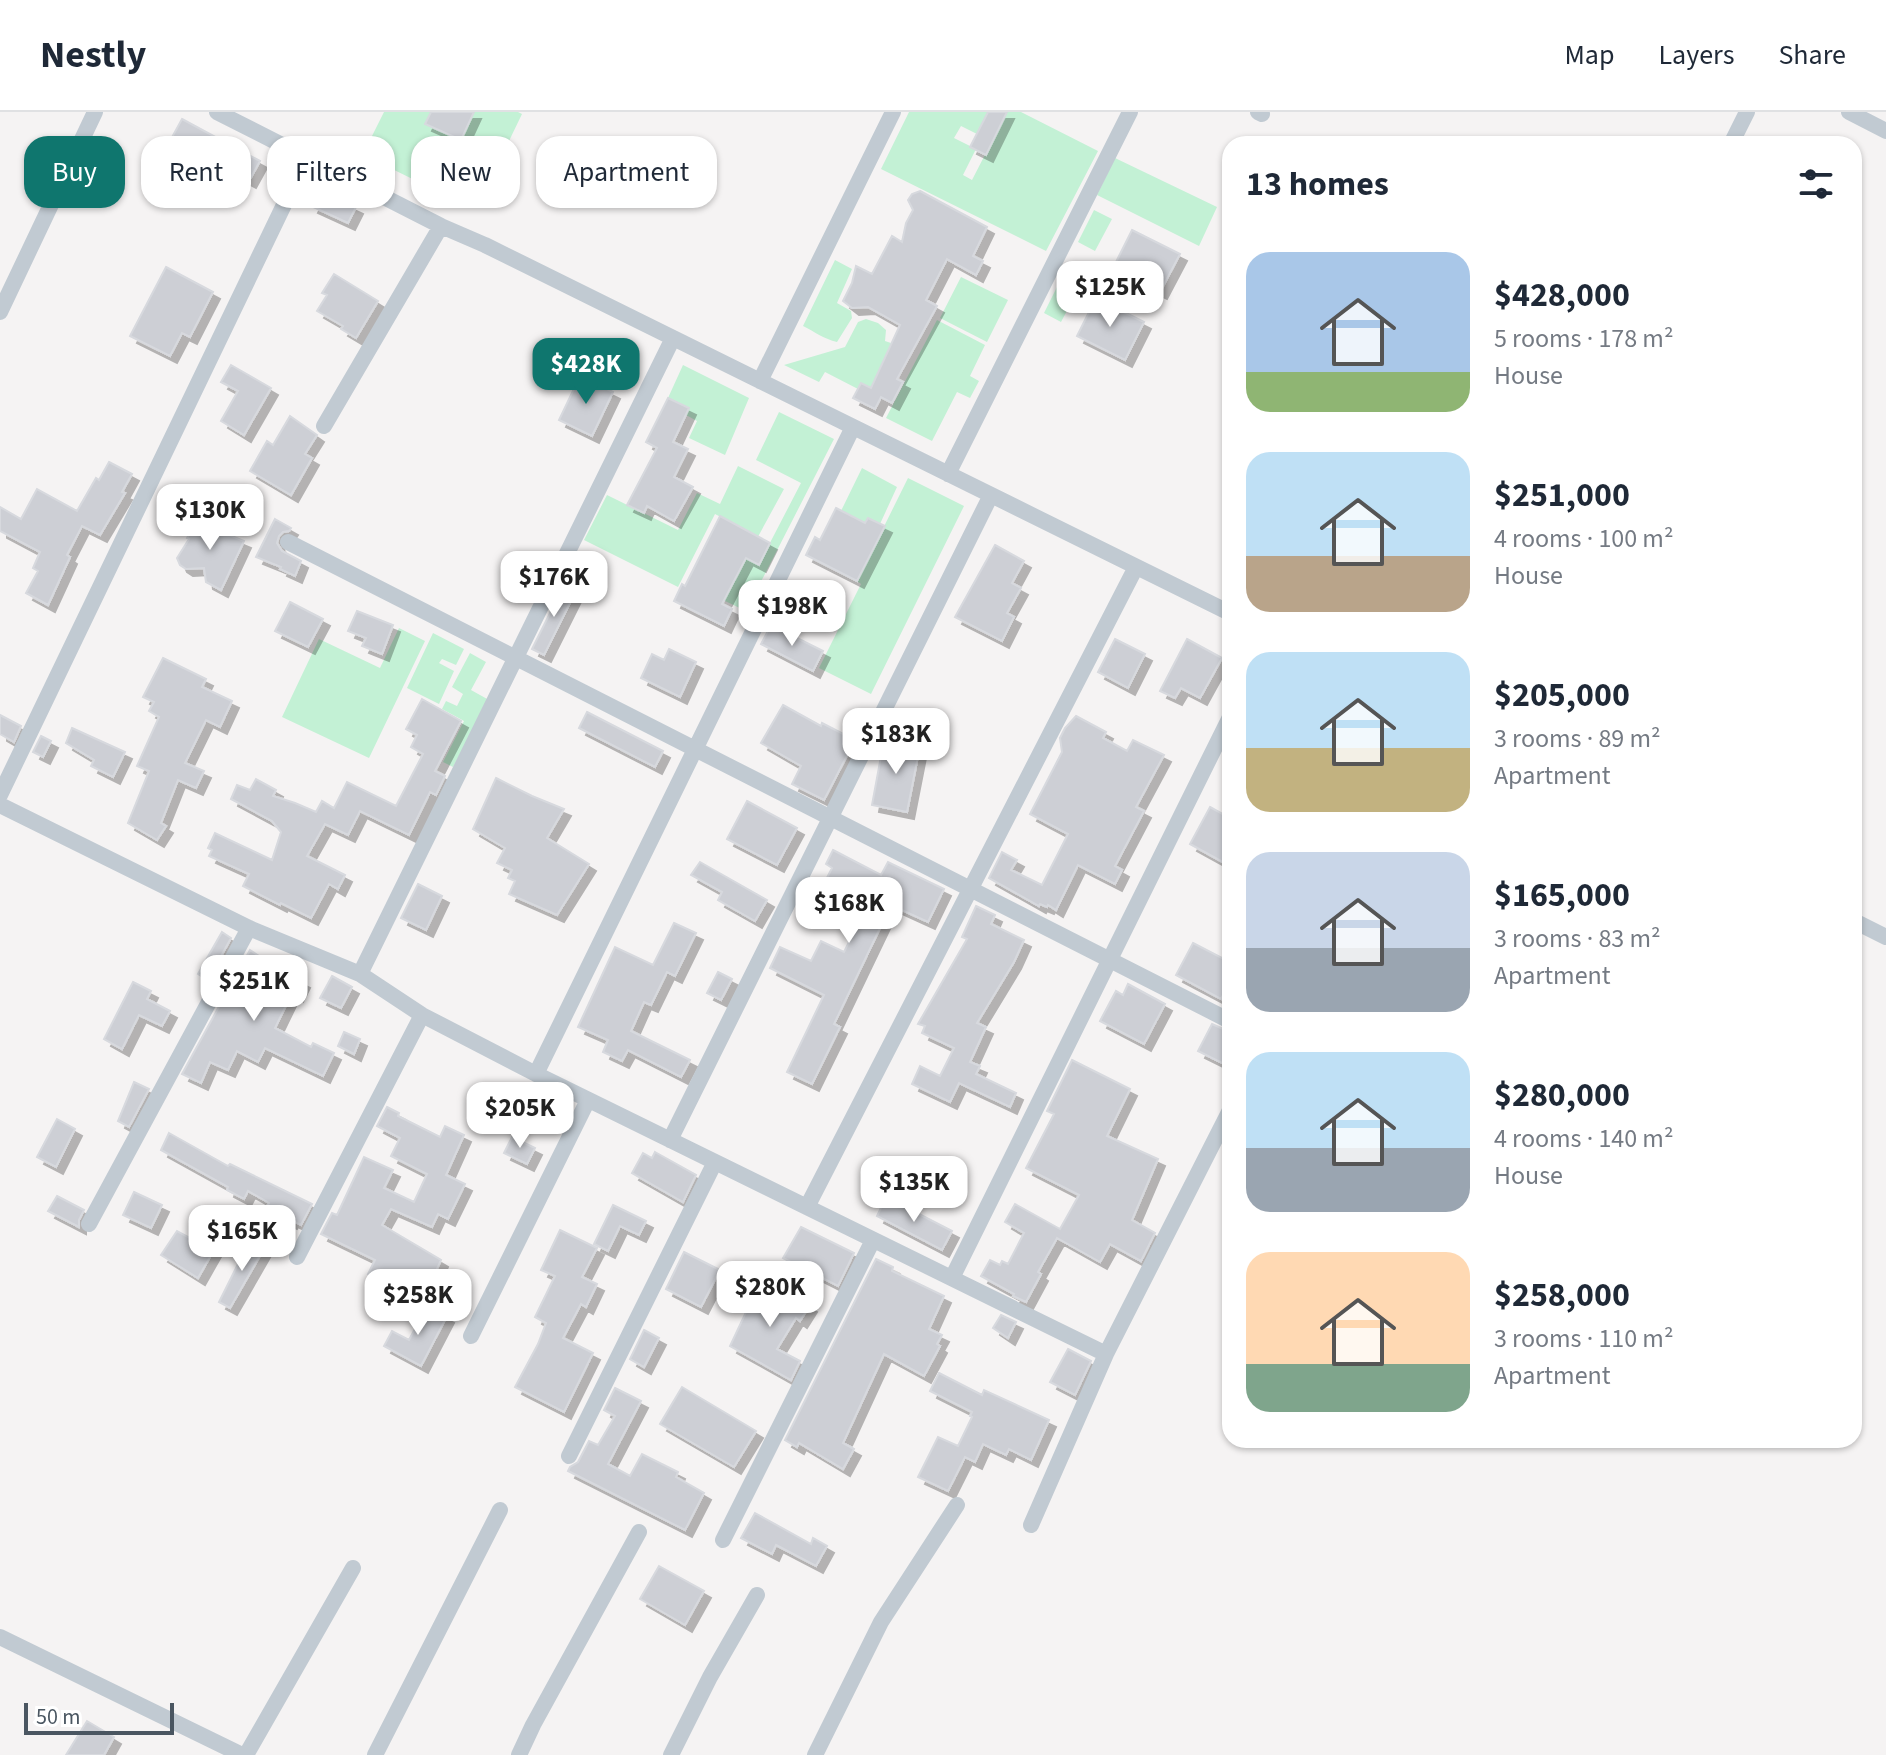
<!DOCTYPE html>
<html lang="en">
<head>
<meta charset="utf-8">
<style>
  body { margin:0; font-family:"Source Sans 3",sans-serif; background:#f6f6f7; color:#1f2937; height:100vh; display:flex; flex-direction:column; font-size:30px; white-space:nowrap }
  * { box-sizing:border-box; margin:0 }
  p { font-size:26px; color:#747a83 }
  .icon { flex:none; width:44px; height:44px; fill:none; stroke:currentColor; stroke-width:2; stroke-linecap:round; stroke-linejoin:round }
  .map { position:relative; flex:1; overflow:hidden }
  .panel { position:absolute; left:1222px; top:24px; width:640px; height:1312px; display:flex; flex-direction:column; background:#fff; border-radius:24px; box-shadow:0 2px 6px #0004 }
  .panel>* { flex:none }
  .top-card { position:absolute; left:24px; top:24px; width:760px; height:72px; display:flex; gap:16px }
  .scale { position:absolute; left:24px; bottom:20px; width:150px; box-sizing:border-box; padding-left:8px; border:4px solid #4a5661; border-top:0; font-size:22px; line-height:28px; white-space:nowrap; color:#4a5661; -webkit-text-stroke:6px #fff; paint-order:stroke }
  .price { position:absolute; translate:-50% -68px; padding:0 18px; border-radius:16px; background:#fff; color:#222; font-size:26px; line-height:52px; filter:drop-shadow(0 2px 4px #0008) }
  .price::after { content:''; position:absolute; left:50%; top:48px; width:24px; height:18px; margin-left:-12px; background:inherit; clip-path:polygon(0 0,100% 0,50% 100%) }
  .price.on { background:#0f766e; color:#fff }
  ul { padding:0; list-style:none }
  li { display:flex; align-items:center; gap:24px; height:200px; padding:0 24px }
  li span { display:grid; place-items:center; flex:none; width:224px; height:160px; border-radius:24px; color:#555 }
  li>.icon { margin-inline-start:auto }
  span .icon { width:96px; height:96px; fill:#fffc; stroke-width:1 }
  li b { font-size:34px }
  h2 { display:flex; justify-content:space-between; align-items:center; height:96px; padding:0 24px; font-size:34px }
  .pill { padding:0 28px; border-radius:24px; background:#fff; box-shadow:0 2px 6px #0004; font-size:28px; line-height:72px }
  .pill.on { background:#0f766e; color:#fff }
  header { display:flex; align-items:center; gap:48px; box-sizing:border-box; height:112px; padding:0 40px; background:#fff; border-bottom:2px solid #e0e1e3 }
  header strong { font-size:38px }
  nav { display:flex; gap:44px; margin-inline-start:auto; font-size:28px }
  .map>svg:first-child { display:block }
</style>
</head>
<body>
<header>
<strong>Nestly</strong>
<nav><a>Map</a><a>Layers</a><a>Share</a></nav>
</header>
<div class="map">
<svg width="1886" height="1643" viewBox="0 0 1886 1643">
  <defs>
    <filter id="shadow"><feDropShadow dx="7" dy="7" stdDeviation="0" flood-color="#0004"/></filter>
  </defs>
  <rect width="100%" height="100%" fill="#f5f3f3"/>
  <!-- green -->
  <path fill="#c3f1d5" d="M384 0H518L522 2 480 89 473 84 467 94 372 47 376 38 367 34Z
    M909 0H988L977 22 961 14 954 26 976 37 963 63 972 68 1007 0H1021L1098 39 1046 139 881 57Z
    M1115 46 1217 95 1199 134 1097 83Z
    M1094 98 1112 107 1095 139 1078 130Z
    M835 148 852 157 837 191 851 199 852 206 837 230C824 227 815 220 803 214Z
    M961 165 1008 188 987 230 940 206Z
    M1060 169 1078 178 1061 210 1044 201Z
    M866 207 878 211 886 218 885 229 891 231 871 276 858 277 825 260 819 270 784 253 845 235 858 210Z
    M937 208 985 233 970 264 979 269 970 286 957 280 932 329 886 306Z
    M683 253 749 286 725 343 689 326 697 309 686 303 689 296 668 286Z
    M779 300 834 327 746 499 702 478 706 469 729 480 737 463 743 445 759 452 801 371 756 348Z
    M738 354 784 377 754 432 734 412 715 402 678 475 584 428 607 383 678 418 697 381 720 392Z
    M862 356 897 375 880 412 865 411 841 399Z
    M908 366 964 394 871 582 819 556 861 472 857 469Z
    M399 516 425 529 369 646 282 605 319 527 380 556Z
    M433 521 464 537 456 553 442 547 439 551 454 559 439 592 407 576Z
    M470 541 486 550 471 578 489 588 453 655 443 650 464 609 442 597 446 589 457 594 463 582 452 575Z"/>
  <!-- building -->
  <path fill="#cdcfd5" stroke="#d7d9de" stroke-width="2" filter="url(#shadow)" d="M431 0H474L461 28 425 12Z
    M988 0H1007L986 43 970 35Z
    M182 7 260 49 249 69 171 27Z
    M319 78 356 95 348 111 311 94Z
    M920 79 987 115 973 144 983 149 976 163 947 147 926 188 937 194 897 267 903 270 892 291 881 285 875 297 853 286 861 271 871 276 900 213 868 195 852 196 843 189 852 171 856 154 872 162 892 124 902 130 906 111 913 98 908 88 912 82Z
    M1132 118 1180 142 1160 180 1113 156Z
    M166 155 213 180 190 225 182 221 170 244 130 224Z
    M334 162 378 189 356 226 341 217 343 214 317 199 327 183 322 181Z
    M1096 186 1144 210 1125 248 1077 224Z
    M231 253 271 276 244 323 221 309 238 279 221 270Z
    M580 264 613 280 592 324 559 308Z
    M668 286 689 296 673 330 688 337 674 365 693 375 674 409 647 394 644 401 627 393 657 336 646 330Z
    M290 304 317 323 305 342 312 346 291 383 250 359 267 329 273 333Z
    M109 350 132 362 122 380 125 381 100 423 82 414 67 443 70 445 48 493 26 481 38 459 33 456 40 440 0 419V395L21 407 37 377 77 399 96 366 99 368Z
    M836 396 865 411 868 406 885 414 857 469 806 443 815 425 820 428Z
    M199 403 217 411 215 417 244 429 221 478 206 470 204 456 186 457 180 453 177 446 189 427 187 426Z
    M720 404 770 431 759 453 746 446 722 492 732 497 724 514 674 489 682 472 685 474Z
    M275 407 291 416 289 419 283 420 279 424 277 431 282 439 301 449 295 464 280 457 281 455 256 445Z
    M995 433 1024 449 1012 471 1021 476 1007 501 1014 505 1002 529 955 505Z
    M565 471 577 477 544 543 532 537Z
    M290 490 323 507 308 535 275 519Z
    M357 499 393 513 382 542 362 534 366 526 348 519Z
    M771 513 823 539 813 559 761 532Z
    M1115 527 1145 542 1128 576 1098 560Z
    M1187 527 1222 546 1200 586 1181 576 1175 586 1160 579Z
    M669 537 696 550 680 585 641 566 652 542 664 548Z
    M163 546 206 567 202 575 232 589 220 615 206 608 185 651 204 659 196 676 178 668 161 711 166 714 157 728 128 711 149 659 137 654 159 605 149 599 154 590 143 585Z
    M422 587 461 609 435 659 445 664 436 683 430 680 409 723 360 699 348 723 325 712 307 744 345 763 338 777 329 772 311 806 281 791 280 793 243 774 249 762 209 744 212 738 208 736 215 721 272 748 281 720 272 709 231 687 237 673 250 678 256 667 276 678 273 684 295 691 316 700 322 689 334 696 347 670 396 694 423 642 411 635 417 623 406 617Z
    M783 593 821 614 822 611 855 628 824 688 792 672 801 654 761 631Z
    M587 600 663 639 655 655 579 616Z
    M0 603 21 614 14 630 0 622Z
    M1076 604 1106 620 1103 626 1127 639 1133 628 1164 643 1136 695 1144 699 1115 754 1122 758 1115 772 1078 753 1056 798 1048 793 1047 795 1040 792 1039 794 989 766 1002 740 1017 748 1011 758 1042 773 1068 722 1030 702 1062 640 1060 626 1065 616Z
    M72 616 125 640 113 665 91 654 94 648 66 631Z
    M41 624 51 629 43 645 33 640Z
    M884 628 920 634 907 700 872 693Z
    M496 666 532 684 564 697 547 726 589 752 557 803 509 782 515 769 508 766 512 758 497 751 505 736 473 717Z
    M747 689 797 716 777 753 727 727Z
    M1210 695 1230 706V754L1190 732Z
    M833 738 881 763 888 750 944 777 928 810 891 793 834 912 840 915 812 972 787 960 824 883 770 856 780 835 811 849 821 829 844 840 859 810 816 787 832 756 826 752Z
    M700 750 767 788 755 809 718 788 722 780 691 763Z
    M418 772 442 784 426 818 401 806Z
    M976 794 995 803 991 812 1024 828 1014 850 977 911 986 915 970 950 980 954 976 962 1016 981 1010 995 959 971 950 990 912 972 920 954 940 964 954 936 922 921 925 914 918 912 967 827 962 825Z
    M674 811 696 821 675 864 667 860 651 893 644 890 631 919 690 948 681 965 628 938 622 949 603 940 608 928 578 915 615 835 653 853Z
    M222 820 231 826 208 868 198 862Z
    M1193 831 1230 850V870L1221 887 1176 863Z
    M250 838 265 848 264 850 303 869 296 883 292 881 275 916 311 935 313 931 334 941 323 964 265 936 258 950 237 939 228 958 210 950 201 971 182 962Z
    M718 860 732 867 721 888 707 881Z
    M332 864 352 875 341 896 320 886Z
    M133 870 151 879 147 887 170 899 162 914 139 903 122 937 104 927Z
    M1128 872 1165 892 1144 932 1100 909 1116 879 1123 883Z
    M1212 912 1230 920V955L1198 939Z
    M344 920 360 927 354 942 338 934Z
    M1072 948 1130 977 1107 1024 1158 1047 1132 1108 1155 1121 1141 1149 1110 1132 1100 1150 1057 1126 1038 1160 1041 1162 1026 1190 1013 1184 1014 1182 981 1164 990 1148 1000 1153 1002 1149 1008 1152 1024 1121 1005 1110 1015 1092 1060 1117 1079 1083 1026 1056 1054 1002 1047 999Z
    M134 970 149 977 129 1015 118 1009Z
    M387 995 399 1001 398 1004 440 1025 445 1014 464 1023 446 1063 465 1072 448 1107 438 1102 432 1115 391 1097 382 1113 441 1148 422 1190 368 1162 375 1148 321 1122 332 1101 337 1103 364 1045 393 1058 384 1076 414 1090 427 1062 391 1044 400 1026 377 1014Z
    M57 1007 75 1017 56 1055 37 1045Z
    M169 1021 228 1054 230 1052 312 1092 301 1113 291 1108 290 1110 265 1098 269 1091 248 1079 244 1087 227 1078 228 1075 161 1038Z
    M512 1025 535 1036 527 1052 504 1041Z
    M655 1040 696 1063 683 1090 632 1061 643 1041 652 1046Z
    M134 1080 162 1093 151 1116 123 1103Z
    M57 1084 84 1098 79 1108V1115L48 1099Z
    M886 1085 952 1119 942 1138 877 1104Z
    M613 1093 646 1109 639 1123 620 1114 608 1139 594 1132Z
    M211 1107 227 1115 198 1166 161 1143 177 1119 199 1131Z
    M801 1115 854 1141 838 1174 783 1146Z
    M560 1118 597 1136 582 1165 597 1172 586 1195 581 1192 563 1226 593 1241 564 1300 515 1275 538 1232 546 1211 535 1205 555 1164 541 1158Z
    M250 1128 265 1135 230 1196 219 1190Z
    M684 1140 720 1158 701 1195 666 1177Z
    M876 1147 893 1155 892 1159 944 1184 929 1217 942 1223 937 1232 940 1234 924 1264 884 1242 843 1331 854 1337 843 1357 799 1331 797 1335 785 1328Z
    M770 1169 810 1193 800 1209 796 1206 777 1237 800 1249 791 1268 730 1234 754 1183 760 1186Z
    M427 1194 447 1204 421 1254 384 1234 392 1219 409 1228Z
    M1001 1203 1016 1210 1008 1226 993 1216Z
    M644 1218 659 1226 644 1255 630 1247Z
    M1068 1237 1091 1249 1075 1283 1050 1270Z
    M939 1261 982 1283 984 1278 1049 1308 1031 1348 1009 1337 1006 1343 983 1332 975 1350 965 1345 948 1379 918 1365 938 1325 958 1334 972 1305 970 1304 972 1300 930 1279Z
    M682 1275 756 1319 734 1355 660 1312Z
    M615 1276 641 1289 608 1352 630 1364 642 1342 678 1360 676 1365 704 1381 685 1418 568 1359 570 1355 578 1350 589 1329 598 1333 615 1304 604 1298Z
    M755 1401 811 1432 813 1426 827 1434 816 1454 776 1433 772 1442 741 1426Z
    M659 1454 704 1479 685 1513 640 1487Z
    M87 1609 114 1625 104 1643H66Z"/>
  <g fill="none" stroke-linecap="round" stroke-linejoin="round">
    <!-- minor -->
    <path stroke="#c1cad2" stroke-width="16" d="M217 0 441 114 485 133 1230 501
      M1258 0 1262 2
      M1849 0 1886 19
      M1731 32 1747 0
      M0 200 95 0
      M760 269 893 0
      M324 314 441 114
      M948 362 1130 0
      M288 430 1230 909
      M0 683 307 45
      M0 693 249 816 360 862 422 903 536 962 1106 1242
      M1854 809 1886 825
      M360 862 673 226
      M536 962 853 315
      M670 1028 991 383
      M807 1095 1136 455
      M89 1112 249 816
      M297 1145 422 903
      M952 1166 1230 605
      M471 1224 588 988
      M569 1344 715 1050
      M1031 1413 1106 1242 1230 998
      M723 1428 873 1128
      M0 1525 242 1643
      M246 1643 353 1456
      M375 1643 500 1398
      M519 1643 533 1613 639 1420
      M671 1643 710 1565 757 1483
      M815 1643 881 1510 957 1393"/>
  </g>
</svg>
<div class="scale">50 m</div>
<b class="price" style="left:1110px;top:217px">$125K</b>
<b class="price on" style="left:586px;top:294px">$428K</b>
<b class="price" style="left:210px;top:440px">$130K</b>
<b class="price" style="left:554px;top:507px">$176K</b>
<b class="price" style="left:792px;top:536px">$198K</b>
<b class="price" style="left:896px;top:664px">$183K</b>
<b class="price" style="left:849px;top:833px">$168K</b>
<b class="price" style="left:254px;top:911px">$251K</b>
<b class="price" style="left:520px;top:1038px">$205K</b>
<b class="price" style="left:914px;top:1112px">$135K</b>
<b class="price" style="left:242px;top:1161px">$165K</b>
<b class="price" style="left:770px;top:1217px">$280K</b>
<b class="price" style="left:418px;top:1225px">$258K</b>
<div class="top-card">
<a class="pill on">Buy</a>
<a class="pill">Rent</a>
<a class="pill">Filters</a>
<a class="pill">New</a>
<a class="pill">Apartment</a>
</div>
<section class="panel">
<h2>13 homes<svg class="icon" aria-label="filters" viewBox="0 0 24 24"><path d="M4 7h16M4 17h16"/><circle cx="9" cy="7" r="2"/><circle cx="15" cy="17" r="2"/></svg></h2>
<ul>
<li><span style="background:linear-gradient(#a9c7e8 75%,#8fb573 0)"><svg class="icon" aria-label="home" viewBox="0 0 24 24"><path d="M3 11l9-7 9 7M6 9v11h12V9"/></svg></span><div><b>$428,000</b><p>5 rooms · 178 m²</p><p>House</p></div></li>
<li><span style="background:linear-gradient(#bfe0f5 65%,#b9a48a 0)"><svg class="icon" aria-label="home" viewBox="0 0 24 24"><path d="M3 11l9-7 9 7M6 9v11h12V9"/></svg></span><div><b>$251,000</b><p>4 rooms · 100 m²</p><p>House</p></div></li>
<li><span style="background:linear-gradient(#bfe0f5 60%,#c2b280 0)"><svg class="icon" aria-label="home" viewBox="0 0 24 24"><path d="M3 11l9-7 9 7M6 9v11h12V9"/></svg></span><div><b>$205,000</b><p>3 rooms · 89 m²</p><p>Apartment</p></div></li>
<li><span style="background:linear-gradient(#c9d6e8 60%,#9aa5b1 0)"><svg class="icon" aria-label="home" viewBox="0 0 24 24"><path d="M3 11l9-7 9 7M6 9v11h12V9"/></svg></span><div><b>$165,000</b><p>3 rooms · 83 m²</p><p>Apartment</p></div></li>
<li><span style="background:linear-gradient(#bfe0f5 60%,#9aa5b1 0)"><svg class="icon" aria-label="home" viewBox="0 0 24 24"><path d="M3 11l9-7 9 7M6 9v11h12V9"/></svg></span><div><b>$280,000</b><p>4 rooms · 140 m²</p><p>House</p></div></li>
<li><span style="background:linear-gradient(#ffd9b3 70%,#7fa58c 0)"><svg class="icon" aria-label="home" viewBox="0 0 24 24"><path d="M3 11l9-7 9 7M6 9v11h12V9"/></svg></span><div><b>$258,000</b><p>3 rooms · 110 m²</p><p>Apartment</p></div></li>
</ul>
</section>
</div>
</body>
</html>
